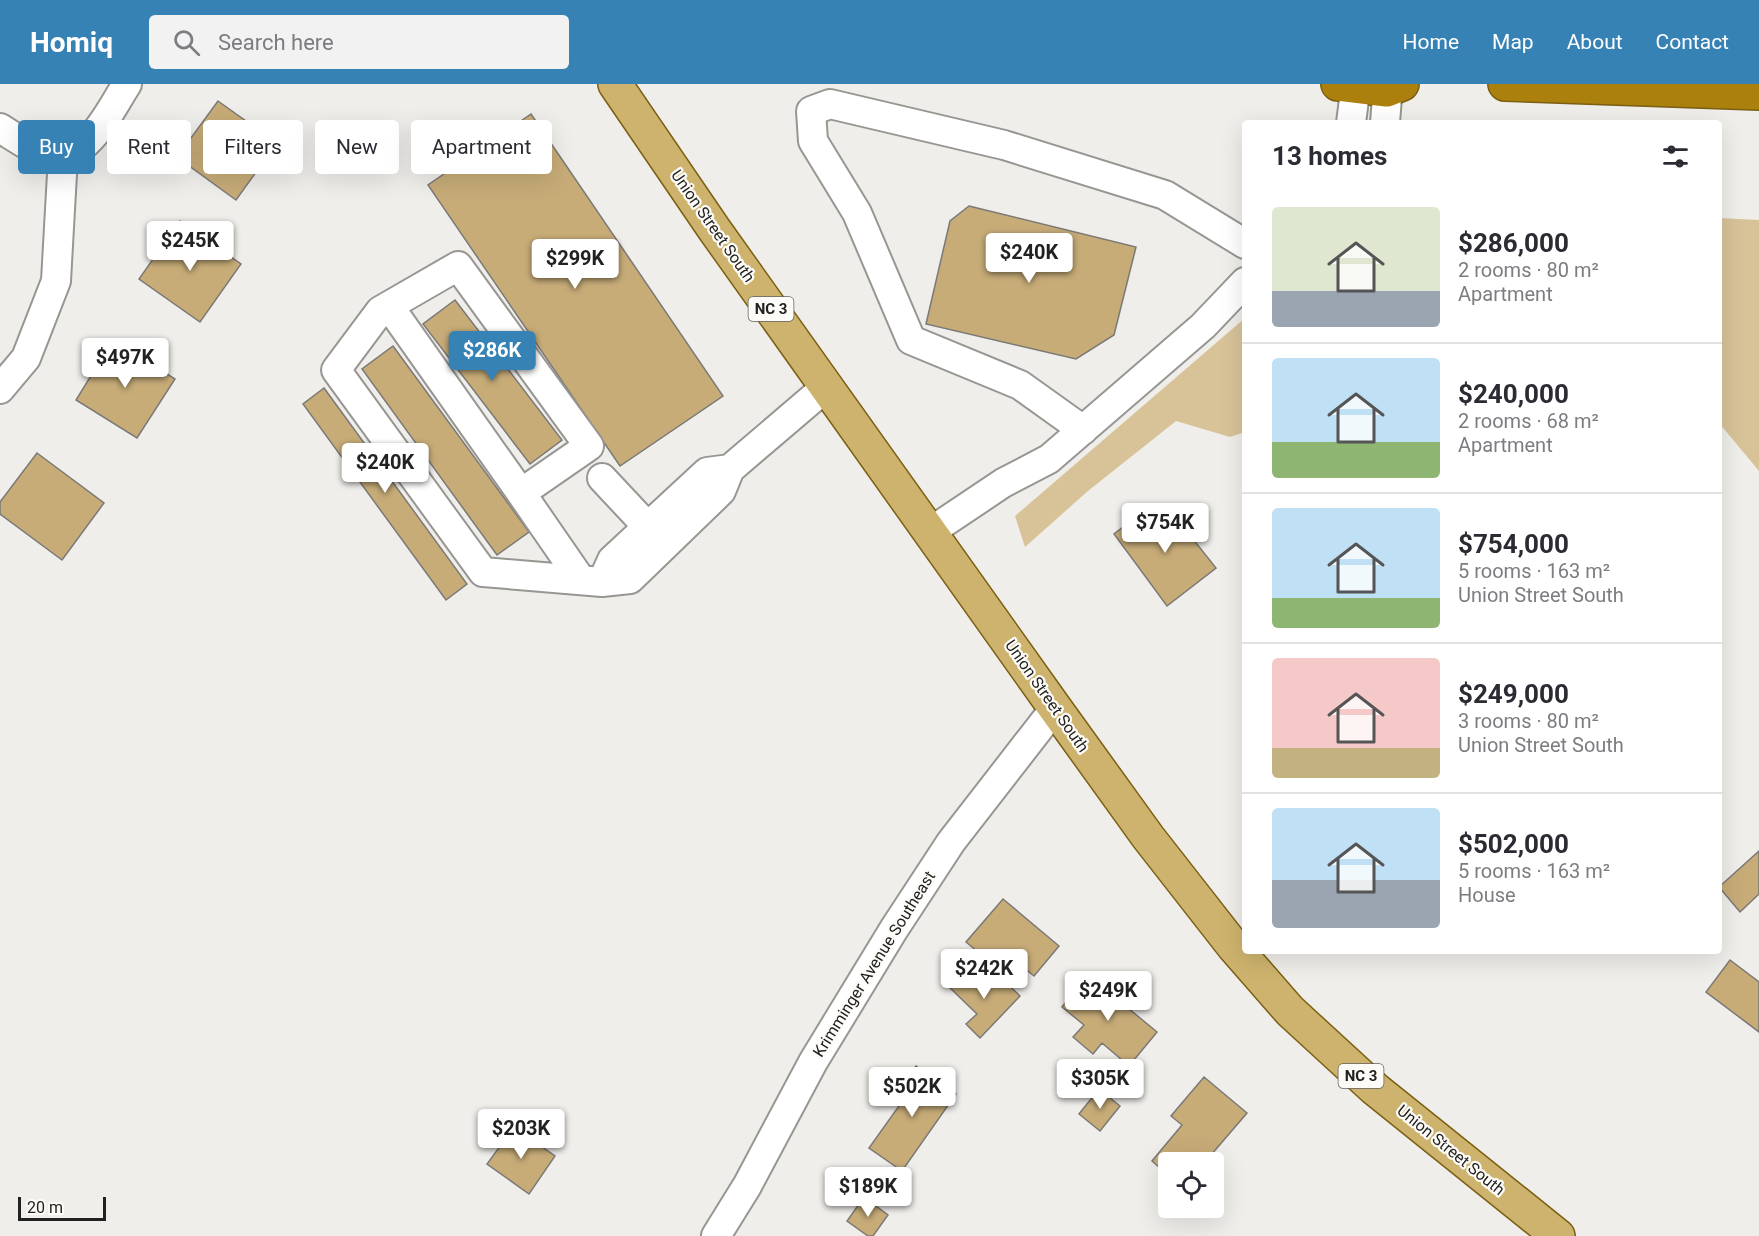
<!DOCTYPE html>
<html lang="en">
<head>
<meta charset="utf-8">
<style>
  body { margin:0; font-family:Roboto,sans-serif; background:#f2f2f3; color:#2b2b33; height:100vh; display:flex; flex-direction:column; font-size:22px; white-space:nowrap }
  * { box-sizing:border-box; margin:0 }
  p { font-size:20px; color:#7c7c81 }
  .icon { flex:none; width:33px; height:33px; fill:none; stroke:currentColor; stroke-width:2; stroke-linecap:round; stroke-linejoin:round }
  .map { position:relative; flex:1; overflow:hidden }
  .panel { position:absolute; left:1242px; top:36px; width:480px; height:834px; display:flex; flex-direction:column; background:#fff; border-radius:6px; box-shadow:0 6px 24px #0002 }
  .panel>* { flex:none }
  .guide { position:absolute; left:18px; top:36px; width:570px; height:54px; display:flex; gap:12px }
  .tools { position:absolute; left:1158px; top:1068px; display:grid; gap:12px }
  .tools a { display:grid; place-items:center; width:66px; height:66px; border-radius:6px; background:#fff; box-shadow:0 6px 24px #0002; font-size:30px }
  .scale { position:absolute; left:18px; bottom:15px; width:88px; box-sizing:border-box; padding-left:6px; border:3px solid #21211f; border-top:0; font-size:16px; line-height:21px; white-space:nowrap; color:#21211f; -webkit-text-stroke:4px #fdfbf7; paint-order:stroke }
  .price { position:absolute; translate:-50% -51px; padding:0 14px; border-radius:6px; background:#fff; color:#222; font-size:20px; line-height:39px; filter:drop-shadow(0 2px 3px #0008) }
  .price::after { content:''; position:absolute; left:50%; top:36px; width:18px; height:14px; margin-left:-9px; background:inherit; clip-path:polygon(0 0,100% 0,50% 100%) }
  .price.on { background:#3682b5; color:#fff }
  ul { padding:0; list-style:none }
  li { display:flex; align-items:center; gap:18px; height:150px; padding:0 30px }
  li+li { border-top:2px solid #e1e1e2 }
  li span { display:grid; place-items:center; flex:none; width:168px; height:120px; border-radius:6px; color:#555 }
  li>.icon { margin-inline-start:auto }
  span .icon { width:72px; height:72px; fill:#fffc; stroke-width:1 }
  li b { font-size:26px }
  h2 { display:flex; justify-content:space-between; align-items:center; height:72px; padding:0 30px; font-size:26px }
  .pill { padding:0 21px; border-radius:6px; background:#fff; box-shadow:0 6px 24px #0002; font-size:21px; line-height:54px }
  .pill.on { background:#3682b5; color:#fff }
  header { display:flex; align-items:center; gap:36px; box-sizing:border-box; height:84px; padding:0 30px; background:#3682b5; color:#fff }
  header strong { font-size:28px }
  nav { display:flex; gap:33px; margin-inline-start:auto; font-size:21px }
  .search { width:420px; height:54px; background:#f2f2f3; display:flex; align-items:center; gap:15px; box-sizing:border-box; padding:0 21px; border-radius:6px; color:#7c7c81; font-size:22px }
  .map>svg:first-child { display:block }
</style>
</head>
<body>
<header>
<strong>Homiq</strong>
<div class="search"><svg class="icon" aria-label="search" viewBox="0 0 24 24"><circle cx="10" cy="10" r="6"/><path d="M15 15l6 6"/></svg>Search here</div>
<nav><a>Home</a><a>Map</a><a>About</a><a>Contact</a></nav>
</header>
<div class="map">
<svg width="1759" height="1152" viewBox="0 0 1759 1152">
  <rect width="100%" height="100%" fill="#f0eeea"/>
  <!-- green -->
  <path fill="#d8c399" d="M1719 134 1759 136V387L1719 339Z
    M1245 234V348L1230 353 1176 337 1088 407 1025 463 1015 432Z"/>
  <!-- building -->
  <path fill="#c7ac78" stroke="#7b7976" stroke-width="1.5" d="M218 17 277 59 236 116 177 73Z
    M531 30 723 312 620 382 428 101Z
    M969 122 1136 163 1114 251 1076 275 926 240 950 137Z
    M180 137 241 180 200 238 139 195Z
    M455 216 562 356 530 380 423 240Z
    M113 256 175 295 137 354 76 316Z
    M393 262 529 448 497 471 362 285Z
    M324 304 467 500 446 516 303 320Z
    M37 369 104 419 62 476 0 430V418Z
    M1153 420 1170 442 1178 436 1216 484 1167 522 1114 450Z
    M1759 767V810L1740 828 1719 803Z
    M1003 815 1059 862 1034 892 1002 866 991 879 966 858Z
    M1730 876 1759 898V948L1706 908Z
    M963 886 981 903 995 888 1020 912 980 954 966 940 977 930 948 902Z
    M1088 891 1157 948 1129 982 1102 959 1093 970 1073 953 1084 941 1062 923Z
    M916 982 956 1010 902 1087 869 1064 899 1022 891 1017Z
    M1204 993 1247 1029 1205 1078H1168V1091L1152 1077 1182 1041 1171 1032Z
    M1099 1005 1120 1022 1100 1047 1079 1030Z
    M514 1043 555 1072 529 1110 487 1080Z
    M864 1113 888 1131 873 1152H868L847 1137Z"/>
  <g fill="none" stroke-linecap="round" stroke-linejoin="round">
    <!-- minor casing -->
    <g stroke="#989692" stroke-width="32">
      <path id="minor" d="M1351 39 1356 0
        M1385 39 1388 0
        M0 44C13 52 27 62 41 68 84 86 108 29 127 0
        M389 222 521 409
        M0 305 26 274 56 197 63 72
        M1083 346 1020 301 911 256 857 129 813 57 811 27 830 20 1004 61 1165 111 1245 160
        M730 385 707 388 612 476 602 498 630 495 721 407 730 385 826 303
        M602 394 661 457
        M930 448 1003 399 1049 375 1203 242 1245 198
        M581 496 521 409 589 362 458 182 380 227 336 286 483 488 602 498
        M716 1152 747 1102 813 978 894 845 951 758 1055 624"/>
    </g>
    <!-- major casing -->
    <g stroke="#7b5f13" stroke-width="36">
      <path id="major" d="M615 0 714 145 1055 624 1148 753 1234 863 1290 927 1375 1005 1558 1152"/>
    </g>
    <!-- highway casing -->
    <g stroke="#7b5f13" stroke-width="36">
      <path id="highway" d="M1338 0 1387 6 1402 0
        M1505 0 1759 9"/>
    </g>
    <!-- minor -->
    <use href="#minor" stroke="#fff" stroke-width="28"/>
    <!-- major -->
    <use href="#major" stroke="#cdb36d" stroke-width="33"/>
    <!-- highway -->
    <use href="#highway" stroke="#ac800c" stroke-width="33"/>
  </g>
  <g text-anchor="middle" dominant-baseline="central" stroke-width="4.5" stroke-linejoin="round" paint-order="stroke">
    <!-- shield labels -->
    <g fill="#fdfbf7" stroke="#636260" stroke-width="1.5">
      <rect x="748.5" y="213" width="45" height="24" rx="4.5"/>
      <rect x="1338.5" y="980" width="45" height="24" rx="4.5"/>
    </g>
    <g font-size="15" font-weight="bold" fill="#21211f">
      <text x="771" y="225">NC 3</text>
      <text x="1361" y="992">NC 3</text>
    </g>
    <!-- street labels -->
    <g font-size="16" fill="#21211f" stroke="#fdfbf7">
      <text transform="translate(713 142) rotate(55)">Union Street South</text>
      <text transform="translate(1047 612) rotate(55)">Union Street South</text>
      <text transform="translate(874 880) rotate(-58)">Krimminger Avenue Southeast</text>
      <text transform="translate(1451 1066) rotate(39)">Union Street South</text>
    </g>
  </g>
</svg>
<div class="tools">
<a><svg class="icon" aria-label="locate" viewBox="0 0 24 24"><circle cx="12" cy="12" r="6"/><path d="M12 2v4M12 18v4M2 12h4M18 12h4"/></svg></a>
</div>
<div class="scale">20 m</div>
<b class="price" style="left:190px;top:188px">$245K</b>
<b class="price" style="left:1029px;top:200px">$240K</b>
<b class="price" style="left:575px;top:206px">$299K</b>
<b class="price on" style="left:492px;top:298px">$286K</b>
<b class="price" style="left:125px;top:305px">$497K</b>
<b class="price" style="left:385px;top:410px">$240K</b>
<b class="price" style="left:1165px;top:470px">$754K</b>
<b class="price" style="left:984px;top:916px">$242K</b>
<b class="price" style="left:1108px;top:938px">$249K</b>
<b class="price" style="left:1100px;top:1026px">$305K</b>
<b class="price" style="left:912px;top:1034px">$502K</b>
<b class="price" style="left:521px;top:1076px">$203K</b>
<b class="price" style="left:868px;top:1134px">$189K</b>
<div class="guide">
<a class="pill on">Buy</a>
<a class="pill">Rent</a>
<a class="pill">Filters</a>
<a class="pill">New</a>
<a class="pill">Apartment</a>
</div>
<section class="panel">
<h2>13 homes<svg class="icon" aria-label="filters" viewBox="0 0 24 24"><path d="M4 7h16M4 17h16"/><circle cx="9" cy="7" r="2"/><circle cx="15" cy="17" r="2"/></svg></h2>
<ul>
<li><span style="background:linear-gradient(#dfe7d0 70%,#9aa5b1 0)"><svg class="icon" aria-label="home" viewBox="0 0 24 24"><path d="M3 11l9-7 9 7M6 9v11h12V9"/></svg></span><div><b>$286,000</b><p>2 rooms · 80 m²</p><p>Apartment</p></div></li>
<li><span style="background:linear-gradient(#bfe0f5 70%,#8fb573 0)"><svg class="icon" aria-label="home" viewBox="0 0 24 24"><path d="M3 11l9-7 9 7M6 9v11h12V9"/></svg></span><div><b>$240,000</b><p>2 rooms · 68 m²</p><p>Apartment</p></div></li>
<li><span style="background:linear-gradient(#bfe0f5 75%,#8fb573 0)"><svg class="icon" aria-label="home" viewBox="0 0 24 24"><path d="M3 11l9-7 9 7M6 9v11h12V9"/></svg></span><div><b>$754,000</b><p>5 rooms · 163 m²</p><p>Union Street South</p></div></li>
<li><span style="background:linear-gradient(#f6c9c9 75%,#c2b280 0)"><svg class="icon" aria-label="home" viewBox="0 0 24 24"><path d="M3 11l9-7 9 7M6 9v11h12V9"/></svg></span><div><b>$249,000</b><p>3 rooms · 80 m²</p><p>Union Street South</p></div></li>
<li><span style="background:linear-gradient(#bfe0f5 60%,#9aa5b1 0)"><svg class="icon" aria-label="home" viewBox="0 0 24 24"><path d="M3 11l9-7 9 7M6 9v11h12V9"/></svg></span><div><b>$502,000</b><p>5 rooms · 163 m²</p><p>House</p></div></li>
</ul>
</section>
</div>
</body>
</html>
